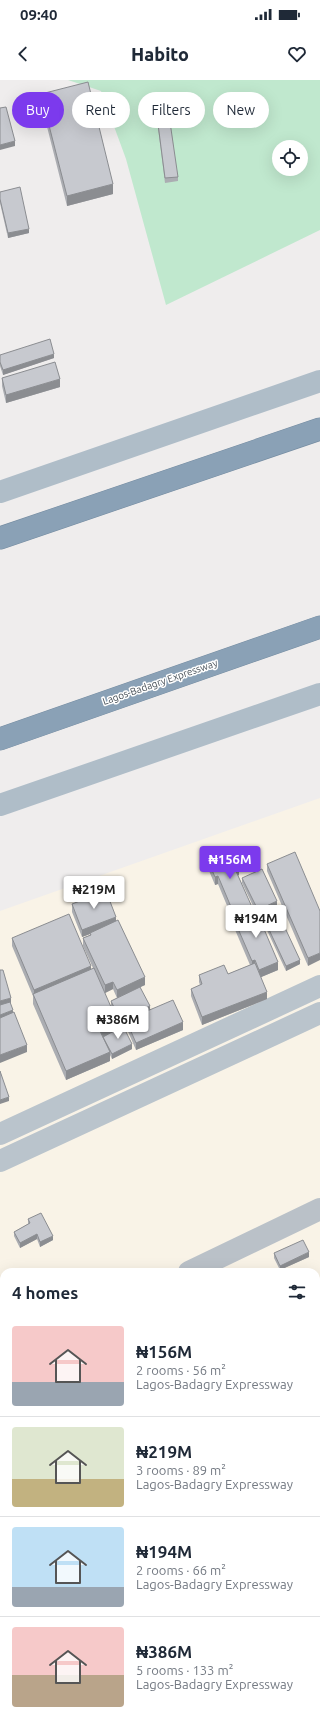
<!DOCTYPE html>
<html lang="en">
<head>
<meta charset="utf-8">
<style>
  body { margin:0; font-family:Ubuntu,sans-serif; background:#f2f2f3; color:#1f2937; height:100vh; display:flex; flex-direction:column; font-size:15px; white-space:nowrap }
  * { box-sizing:border-box; margin:0 }
  p { font-size:13px; color:#747a83 }
  .icon { flex:none; width:22px; height:22px; fill:none; stroke:currentColor; stroke-width:2; stroke-linecap:round; stroke-linejoin:round }
  .map { position:relative; flex:1; overflow:hidden }
  .side { position:absolute; left:0px; top:1188px; width:320px; height:456px; display:flex; flex-direction:column; background:#fff; border-radius:12px 12px 0 0; box-shadow:0 4px 16px #0002 }
  .side>* { flex:none }
  .top-card { position:absolute; left:12px; top:12px; width:296px; height:36px; display:flex; gap:8px }
  .controls { position:absolute; left:272px; top:60px; display:grid; gap:8px }
  .controls a { display:grid; place-items:center; width:36px; height:36px; border-radius:50%; background:#fff; box-shadow:0 4px 16px #0002; font-size:20px }
  .price { position:absolute; translate:-50% -34px; padding:0 9px; border-radius:4px; background:#fff; color:#222; font-size:13px; line-height:26px; filter:drop-shadow(0 1px 2px #0008) }
  .price::after { content:''; position:absolute; left:50%; top:24px; width:12px; height:9px; margin-left:-6px; background:inherit; clip-path:polygon(0 0,100% 0,50% 100%) }
  .price.current { background:#7c3aed; color:#fff }
  ul { padding:0; list-style:none }
  li { display:flex; align-items:center; gap:12px; height:100px; padding:0 12px }
  li+li { border-top:1px solid #e0e1e3 }
  li span { display:grid; place-items:center; flex:none; width:112px; height:80px; border-radius:4px; color:#555 }
  li>.icon { margin-inline-start:auto }
  span .icon { width:48px; height:48px; fill:#fffc; stroke-width:1 }
  li b { font-size:17px }
  h2 { display:flex; justify-content:space-between; align-items:center; height:48px; padding:0 12px; font-size:17px }
  .pill { padding:0 14px; border-radius:18px; background:#fff; box-shadow:0 4px 16px #0002; font-size:14px; line-height:36px }
  .pill.current { background:#7c3aed; color:#fff }
  .status { display:flex; justify-content:space-between; align-items:center; height:28px; padding:0 20px; background:#fff; direction:ltr }
  .status svg { height:11px; fill:currentColor }
  header { display:flex; justify-content:space-between; align-items:center; height:52px; padding:0 12px; background:#fff; font-size:18px; font-weight:800 }
  .map>svg:first-child { display:block }
</style>
</head>
<body>
<div class="status"><b>09:40</b><svg viewBox="0 0 49 12"><path d="M0 12V9h3v3zM5 12V6h3v6zM10 12V3h3v9zM15 12V0h3v12zM26 1h20v11H26zM47 4h2v5h-2z"/></svg></div>
<header><svg class="icon" aria-label="back" viewBox="0 0 24 24"><path d="M15 5l-7 7 7 7"/></svg>Habito<svg class="icon" aria-label="heart" viewBox="0 0 24 24"><path d="M12 20l-8-8c-3-5 5-10 8-4 3-6 11-1 8 4z"/></svg></header>
<div class="map">
<svg width="320" height="1644" viewBox="0 0 320 1644">
  <rect width="100%" height="100%" fill="#efeded"/>
  <!-- commercial -->
  <path fill="#f9f3e7" fill-rule="evenodd" d="M320 718V1644H0V831ZM4 1192H316V1640H4Z"/>
  <!-- green -->
  <path fill="#c0e8ce" fill-rule="evenodd" d="M68 0H320V150L166 225 126 79 101 11ZM279 67H301V89H279Z"/>
  <g fill="none" stroke-linecap="round" stroke-linejoin="round">
    <!-- highway casing -->
    <g stroke="#758ca1" stroke-width="23">
      <path id="highway" d="M0 458 320 349
        M0 659 320 547"/>
    </g>
    <!-- street -->
    <path stroke="#bac1c8" stroke-width="22" d="M189 1192 320 1129
      M316 1431 320 1430
      M109 1640 110 1644"/>
    <!-- secondary -->
    <path stroke="#bac4cc" stroke-width="22" d="M0 1054 320 906
      M0 1081 320 933"/>
    <!-- primary -->
    <path stroke="#afbdc8" stroke-width="22" d="M0 412 320 301
      M0 725 320 614"/>
    <!-- highway -->
    <use href="#highway" stroke="#8aa1b6" stroke-width="22"/>
  </g>
  <!-- wall -->
  <path fill="#abadb2" d="M41 14 113 114 67 126 41 23Z
    M158 44 178 97V101L165 103 158 48Z
    M0 112 29 153 8 158 0 123Z
    M0 275 54 278 3 295 0 286Z
    M2 298 60 307 6 323 2 306Z
    M207 779 239 795H238L252 829 254 828 242 803V798L277 826 258 835 278 890 261 897 267 919 202 945 191 916V909L200 905 199 902V895L228 894 250 885 233 845V840L218 804 215 805 207 786Z
    M267 784 320 831 308 886 267 791Z
    M72 824 116 841 145 905 140 907 150 929 183 950 136 970 126 947V942L120 944 111 926V921L138 908 117 918 113 909 105 913 118 949 132 969 112 979 110 975V981L66 1000 33 924V916L12 866V858L91 889 93 888 83 866V858L90 855V854L82 857 72 832Z
    M265 841 300 884 286 891 265 846Z
    M28 1139 53 1160 40 1167 37 1159 20 1168 14 1156V1152L28 1144Z
    M274 1173 309 1177 280 1190 274 1178Z
    M4 1453V1619L0 1603V1454Z
    M9 1640H69L70 1644H10Z"/>
  <!-- shaded-wall -->
  <path fill="#8b8d91" d="M15 61V66L0 70V65Z
    M113 104V114L67 126V116Z
    M29 149V153L8 158V153Z
    M54 274V278L3 295V290Z
    M60 299V307L6 323V315Z
    M239 787V795L235 797V789Z
    M218 796V804L215 805V797Z
    M277 821V826L258 835V830Z
    M252 827V834L234 839V834Z
    M116 837V845L90 853V854L82 857V850Z
    M320 873V880L308 886V878Z
    M255 880V888L252 889V881Z
    M300 880V884L286 891V886Z
    M278 882V890L259 898V890Z
    M91 886V894L34 916V910Z
    M145 897V905L117 918V910Z
    M113 902V909L105 913V905Z
    M267 912V919L202 945V937Z
    M11 918V923L0 926V921Z
    M150 926V930L126 940V942L120 944V940Z
    M13 930V935L0 939V935Z
    M183 942V950L136 970V963Z
    M118 943V953L104 959 100 951Z
    M132 964V969L112 979V974Z
    M27 965V972L0 983V975Z
    M110 972V981L66 1000V991Z
    M9 1017V1021L0 1024V1020Z
    M37 1154V1159L20 1168V1163Z
    M53 1156V1160L40 1167V1162Z
    M309 1172V1177L280 1190V1186Z
    M320 1405V1410L316 1411V1406Z
    M4 1413V1423L0 1425V1416Z
    M320 1475V1480L316 1481V1477Z"/>
  <!-- building -->
  <path fill="#c7c9cf" stroke="#8b8d91" d="M88 2 113 104 67 116 41 14Z
    M6 27 15 61 0 65V28Z
    M170 42 178 97 165 98 158 44Z
    M20 107 29 149 8 153 0 119V112Z
    M50 259 54 274 3 290 0 282V275Z
    M55 282 60 299 6 315 2 298Z
    M231 769 239 787 235 789 252 827 234 834 218 796 215 797 207 779Z
    M295 772 320 831V873L308 878 267 784Z
    M262 789 277 821 258 830 242 798Z
    M106 811 116 837 82 850 72 824Z
    M255 828 278 882 259 890 255 880 252 881 233 837Z
    M69 834 91 886 34 910 12 858Z
    M279 835 300 880 286 886 265 841Z
    M118 840 145 897 117 910 113 902 105 905 83 858 91 855 90 853Z
    M255 883 267 912 202 937 191 909 202 904 199 895 224 885 228 894Z
    M94 888 118 943 100 951 110 972 66 991 33 914Z
    M0 890H3L11 918 0 921Z
    M140 907 150 926 120 940 111 921Z
    M173 920 183 942 136 963 126 940Z
    M10 922 13 930 0 935V925Z
    M14 932 27 965 0 975V938Z
    M123 946 132 964 112 974 103 957Z
    M0 991 9 1017 0 1020Z
    M41 1133 53 1156 40 1162 37 1154 20 1163 14 1152 30 1143 28 1139Z
    M303 1160 309 1172 280 1186 274 1173Z
    M0 1372 4 1379V1413L0 1416Z
    M320 1383V1405L316 1406V1384Z
    M4 1453V1608L0 1593V1454Z
    M316 1463 320 1475 316 1477Z
    M12 1640H69L70 1644H13Z"/>
  <g text-anchor="middle" dominant-baseline="central" stroke-width="3" stroke-linejoin="round" paint-order="stroke">
    <!-- street labels -->
    <g font-size="10" fill="#475058" stroke="#fff">
      <text transform="translate(160 602) rotate(-19)">Lagos-Badagry Expressway</text>
    </g>
  </g>
</svg>
<div class="controls">
<a><svg class="icon" aria-label="locate" viewBox="0 0 24 24"><circle cx="12" cy="12" r="6"/><path d="M12 2v4M12 18v4M2 12h4M18 12h4"/></svg></a>
</div>
<b class="price current" style="left:230px;top:800px">₦156M</b>
<b class="price" style="left:94px;top:830px">₦219M</b>
<b class="price" style="left:256px;top:859px">₦194M</b>
<b class="price" style="left:118px;top:960px">₦386M</b>
<div class="top-card">
<a class="pill current">Buy</a>
<a class="pill">Rent</a>
<a class="pill">Filters</a>
<a class="pill">New</a>
</div>
<section class="side">
<h2>4 homes<svg class="icon" aria-label="filters" viewBox="0 0 24 24"><path d="M4 7h16M4 17h16"/><circle cx="9" cy="7" r="2"/><circle cx="15" cy="17" r="2"/></svg></h2>
<ul>
<li><span style="background:linear-gradient(#f6c9c9 70%,#9aa5b1 0)"><svg class="icon" aria-label="home" viewBox="0 0 24 24"><path d="M3 11l9-7 9 7M6 9v11h12V9"/></svg></span><div><b>₦156M</b><p>2 rooms · 56 m²</p><p>Lagos-Badagry Expressway</p></div></li>
<li><span style="background:linear-gradient(#dfe7d0 65%,#c2b280 0)"><svg class="icon" aria-label="home" viewBox="0 0 24 24"><path d="M3 11l9-7 9 7M6 9v11h12V9"/></svg></span><div><b>₦219M</b><p>3 rooms · 89 m²</p><p>Lagos-Badagry Expressway</p></div></li>
<li><span style="background:linear-gradient(#bfe0f5 75%,#9aa5b1 0)"><svg class="icon" aria-label="home" viewBox="0 0 24 24"><path d="M3 11l9-7 9 7M6 9v11h12V9"/></svg></span><div><b>₦194M</b><p>2 rooms · 66 m²</p><p>Lagos-Badagry Expressway</p></div></li>
<li><span style="background:linear-gradient(#f6c9c9 60%,#b9a48a 0)"><svg class="icon" aria-label="home" viewBox="0 0 24 24"><path d="M3 11l9-7 9 7M6 9v11h12V9"/></svg></span><div><b>₦386M</b><p>5 rooms · 133 m²</p><p>Lagos-Badagry Expressway</p></div></li>
</ul>
</section>
</div>
</body>
</html>
